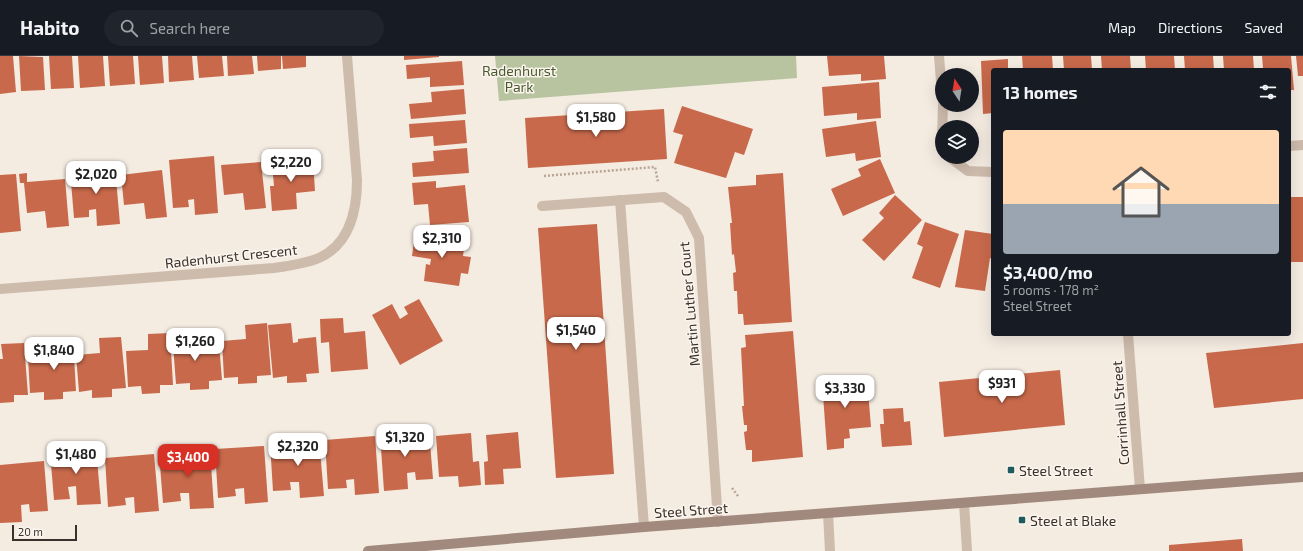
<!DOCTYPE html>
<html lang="en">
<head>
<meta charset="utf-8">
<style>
  body { margin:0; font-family:"Exo 2",sans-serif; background:#20242c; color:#f1f3f6; height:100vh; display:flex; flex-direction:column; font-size:15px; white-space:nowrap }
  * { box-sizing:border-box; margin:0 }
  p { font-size:13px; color:#9ea1a6 }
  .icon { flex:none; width:22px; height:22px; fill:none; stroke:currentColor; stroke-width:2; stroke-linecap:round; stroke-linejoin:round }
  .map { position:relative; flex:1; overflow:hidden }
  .panel { position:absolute; left:991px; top:12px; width:300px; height:268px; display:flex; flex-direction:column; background:#171b24; border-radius:4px; box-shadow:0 4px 16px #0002 }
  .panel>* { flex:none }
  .needle { width:26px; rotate:348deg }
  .buttons { position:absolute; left:935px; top:12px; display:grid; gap:8px }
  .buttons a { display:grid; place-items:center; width:44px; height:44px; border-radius:50%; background:#171b24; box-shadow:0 4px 16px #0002; font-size:20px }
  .scale { position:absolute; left:12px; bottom:10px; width:65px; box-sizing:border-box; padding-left:4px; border:2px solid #3b302b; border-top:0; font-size:11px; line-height:14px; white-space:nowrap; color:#3b302b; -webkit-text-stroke:3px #fbf5ee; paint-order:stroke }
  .price { position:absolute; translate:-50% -34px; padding:0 9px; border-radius:8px; background:#fff; color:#222; font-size:13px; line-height:26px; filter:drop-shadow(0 1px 2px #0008) }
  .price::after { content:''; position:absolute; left:50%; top:24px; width:12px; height:9px; margin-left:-6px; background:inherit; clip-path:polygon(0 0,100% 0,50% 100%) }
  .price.active { background:#d93025; color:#fff }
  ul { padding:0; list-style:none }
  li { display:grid; align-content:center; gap:8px; height:212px; padding:0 12px }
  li+li { border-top:1px solid #363941 }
  li span { display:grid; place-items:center; height:124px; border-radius:4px; color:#555 }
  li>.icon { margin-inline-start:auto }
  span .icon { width:72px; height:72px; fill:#fffc; stroke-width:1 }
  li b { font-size:17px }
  h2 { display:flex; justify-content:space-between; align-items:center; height:48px; padding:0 12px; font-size:17px }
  header { display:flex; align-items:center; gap:24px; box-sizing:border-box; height:56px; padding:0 20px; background:#171b24; border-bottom:1px solid #363941 }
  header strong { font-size:19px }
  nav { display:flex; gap:22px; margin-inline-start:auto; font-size:14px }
  .search { width:280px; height:36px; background:#20242c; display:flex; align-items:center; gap:10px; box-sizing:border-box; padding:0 14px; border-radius:22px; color:#9ea1a6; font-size:15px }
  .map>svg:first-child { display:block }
</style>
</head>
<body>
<header>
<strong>Habito</strong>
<div class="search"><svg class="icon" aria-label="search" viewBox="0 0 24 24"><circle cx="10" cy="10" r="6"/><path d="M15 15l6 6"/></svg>Search here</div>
<nav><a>Map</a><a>Directions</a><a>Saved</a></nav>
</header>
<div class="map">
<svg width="1303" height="495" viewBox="0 0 1303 495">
  <rect width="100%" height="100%" fill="#f4ebe1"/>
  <!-- green -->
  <path fill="#b8c4a0" d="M495 0H796L797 22 499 45Z"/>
  <!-- building -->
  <path fill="#c8694b" d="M0 0H13L16 36 0 38Z
    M19 0 43 1 45 34 21 35Z
    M49 0H72L74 32 51 33Z
    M78 0H103L105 30 80 32Z
    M108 0H133L135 28 110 30Z
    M138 0H162L164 27 140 29Z
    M168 0H192L194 24 169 26Z
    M197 0H222L224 20 199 22Z
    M227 0H252L254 18 228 20Z
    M257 0H281V13L258 15Z
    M282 0H306V11L283 13Z
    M404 0H439V1L404 4Z
    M827 0H884L886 23 861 25V18L829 20Z
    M1022 0H1052L1053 14H1023Z
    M1063 0H1091L1092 14H1064Z
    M1101 0H1130L1131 14H1102Z
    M1145 0H1174L1175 14H1146Z
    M1184 0H1213L1214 14H1185Z
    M1223 0H1253L1254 14H1224Z
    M1262 0H1291L1294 34H1289V14H1257L1256 13 1263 12Z
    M1296 0H1303V20H1298Z
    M1008 3V14H993V57L983 58 981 5Z
    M462 5 464 29 430 31V21L407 23 406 9Z
    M879 26 881 62 857 64V57L824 60 822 31Z
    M464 33 466 58 411 63 409 48 432 46 431 36Z
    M682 50 753 73 744 99 735 96 726 122 674 107 683 79 673 76Z
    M664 53 667 103 528 112 525 62Z
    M465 64 467 87 434 90 433 80 410 82 409 68Z
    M876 65 881 101 856 105 855 97 826 101 822 73Z
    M467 92 469 117 413 121 412 107 434 105 433 95Z
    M214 100 218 157 195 159 194 143 188 144 189 151 173 152 169 104Z
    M880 103 895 137 843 160 831 133 861 120 858 113Z
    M313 104 315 135 296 137 297 153 272 155 270 130H274L272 107Z
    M261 106 266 152 245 154 243 137 224 139 221 109Z
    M115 111 120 168 97 170 96 153 89 154V161L74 162 70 114Z
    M162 114 167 161 146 163 144 147 124 149 121 119Z
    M27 117V126L65 123 69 170 47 172 45 155 27 157 24 127H20L19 118Z
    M783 117 792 266 744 269 743 258H738L737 235H734L733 217 736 216 734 198 732 199 730 167H732L728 131 756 129V119Z
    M16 118 21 175 0 177V119Z
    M436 125V132L465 129 469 166 430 169 428 148 414 149 412 127Z
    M895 139 922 164 884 205 862 184 884 162 879 157Z
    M1289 141H1303V206H1291L1289 178Z
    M925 166 959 178 940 232 912 222 923 191 917 188Z
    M597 168 614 418 556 422 538 172Z
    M965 174 993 178V203L990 202 985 235 955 231Z
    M415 178 442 181 441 184 465 186 463 200 471 201 468 218 461 217 459 230 424 225 426 208 430 209 431 203 412 200Z
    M419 243 443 285 400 309 372 259 392 248 400 263 408 258 404 251Z
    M343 262 344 277 365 275 368 313 331 316 329 286 321 287 320 263Z
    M267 267 271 319 257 320V327L238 328V321L224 322 222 285 246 283 245 269Z
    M291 267 293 287 298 286V283L316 281 319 317 306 318 307 326 287 327V320L273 322 268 269Z
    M194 275 195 293H201L200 289 219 288 222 324 209 325V333L190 334V327L176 328 172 276Z
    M793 275 803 401 752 406V394H746L744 376 747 375V369H744L742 350H744L741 292 746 291 745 279Z
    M170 277 173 329H160V337L142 338 141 330 128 331 126 295 148 294V278Z
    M121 281 126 332 112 333V341L92 342V334L79 336 76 299 100 297 99 282Z
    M73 283 76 335 63 336V343L44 344V336L30 337 28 301 52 299 50 284Z
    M24 287 28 339H14V346L0 347V303H3L1 288Z
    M1303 287V343L1214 352 1206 297Z
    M1060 314 1065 369 944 381 939 326Z
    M867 322 871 371 849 373 850 382 844 383V392L827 394 822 325Z
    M903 352 904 366 910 365 912 389 882 391 880 368H884L883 353Z
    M429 375 433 423 416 424 415 416 407 417 408 433 384 435 380 378Z
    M518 376 521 412 503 413 504 428 485 429 484 406 488 405 486 379Z
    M471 377 473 406 479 405 481 429 459 431 458 420 439 421 436 380Z
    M375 380 379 437 355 439 354 423 346 424 347 432 328 433 325 384Z
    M319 383 324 440 300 442 299 426H290L291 434 273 435 270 387Z
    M264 390 268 446 245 448 244 432 235 433 236 440 218 442 215 393Z
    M96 392 101 448 77 449 76 430 68 431 70 443 54 444 50 396Z
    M210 394 214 452 190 453 189 437H180L181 445 163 447 159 397Z
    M154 398 159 455 135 457 134 441 125 442 126 449 108 451 105 402Z
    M44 405 48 455 30 456 29 448 21 449 22 466 0 467V409Z
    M1242 483 1243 495H1169V489Z"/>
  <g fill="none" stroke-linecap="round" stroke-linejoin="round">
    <!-- path -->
    <path stroke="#b9a596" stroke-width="2.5" stroke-dasharray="2 2" stroke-linecap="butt" d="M544 120 655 111 658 126
      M732 432 738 440"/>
    <!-- lane -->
    <path stroke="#cdbbac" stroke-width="10" d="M620 144 644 471
      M964 447 967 495"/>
    <!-- street -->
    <path stroke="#cdbbac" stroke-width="10" d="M939 0 942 38
      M942 81 943 49
      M1289 90 1303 89
      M949 101 968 115 993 116
      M542 150 664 141 686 156 699 182 718 466
      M0 233 274 212C289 210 305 208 319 202 350 188 357 154 357 124L347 0
      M1128 278 1140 433
      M828 457 830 495"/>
    <!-- secondary -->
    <path stroke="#a18a7d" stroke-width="10" d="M368 495 644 471 1303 421"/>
  </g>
  <!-- markers -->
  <g fill="#1f5a5e" stroke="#fbf5ee" stroke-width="1.5">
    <rect x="1007" y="410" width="8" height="8" rx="2"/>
    <rect x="1018" y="460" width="8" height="8" rx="2"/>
  </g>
  <g text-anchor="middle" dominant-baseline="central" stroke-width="3" stroke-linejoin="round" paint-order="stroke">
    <!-- park labels -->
    <g font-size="14" fill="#4a5a2e" stroke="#fbf5ee">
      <text x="519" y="14">Radenhurst<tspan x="519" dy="16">Park</tspan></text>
    </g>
    <!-- street labels -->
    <g font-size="14" fill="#3b302b" stroke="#fbf5ee">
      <text transform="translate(231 200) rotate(-6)">Radenhurst Crescent</text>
      <text transform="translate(689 248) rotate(-95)">Martin Luther Court</text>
      <text transform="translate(1120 357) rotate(-94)">Corrinhall Street</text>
      <text transform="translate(691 454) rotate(-4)">Steel Street</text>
    </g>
    <!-- poi labels -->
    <g font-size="14" fill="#3b302b" stroke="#fbf5ee" text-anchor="start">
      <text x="1019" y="414">Steel Street</text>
      <text x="1030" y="464">Steel at Blake</text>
    </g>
  </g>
</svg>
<div class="buttons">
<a><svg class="needle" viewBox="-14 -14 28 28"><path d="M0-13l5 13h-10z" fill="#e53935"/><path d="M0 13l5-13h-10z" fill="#9ea1a6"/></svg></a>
<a><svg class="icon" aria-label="layers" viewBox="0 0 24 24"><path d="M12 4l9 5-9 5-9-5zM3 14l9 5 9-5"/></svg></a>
</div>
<div class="scale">20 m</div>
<b class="price" style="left:596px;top:82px">$1,580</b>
<b class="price" style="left:291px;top:127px">$2,220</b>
<b class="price" style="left:96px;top:139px">$2,020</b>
<b class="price" style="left:442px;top:203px">$2,310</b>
<b class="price" style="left:576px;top:295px">$1,540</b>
<b class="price" style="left:195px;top:306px">$1,260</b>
<b class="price" style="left:54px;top:315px">$1,840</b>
<b class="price" style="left:1002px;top:348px">$931</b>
<b class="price" style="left:845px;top:353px">$3,330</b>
<b class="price" style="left:405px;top:402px">$1,320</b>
<b class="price" style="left:298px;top:411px">$2,320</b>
<b class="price" style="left:76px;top:419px">$1,480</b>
<b class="price active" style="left:188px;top:422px">$3,400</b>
<section class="panel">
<h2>13 homes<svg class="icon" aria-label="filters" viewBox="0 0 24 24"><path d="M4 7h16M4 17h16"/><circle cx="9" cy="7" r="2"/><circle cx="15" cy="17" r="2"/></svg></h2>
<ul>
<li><span style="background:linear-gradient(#ffd9b3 60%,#9aa5b1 0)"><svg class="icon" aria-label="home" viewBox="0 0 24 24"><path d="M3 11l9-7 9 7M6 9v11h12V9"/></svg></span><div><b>$3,400/mo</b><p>5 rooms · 178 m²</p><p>Steel Street</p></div></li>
</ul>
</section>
</div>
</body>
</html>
